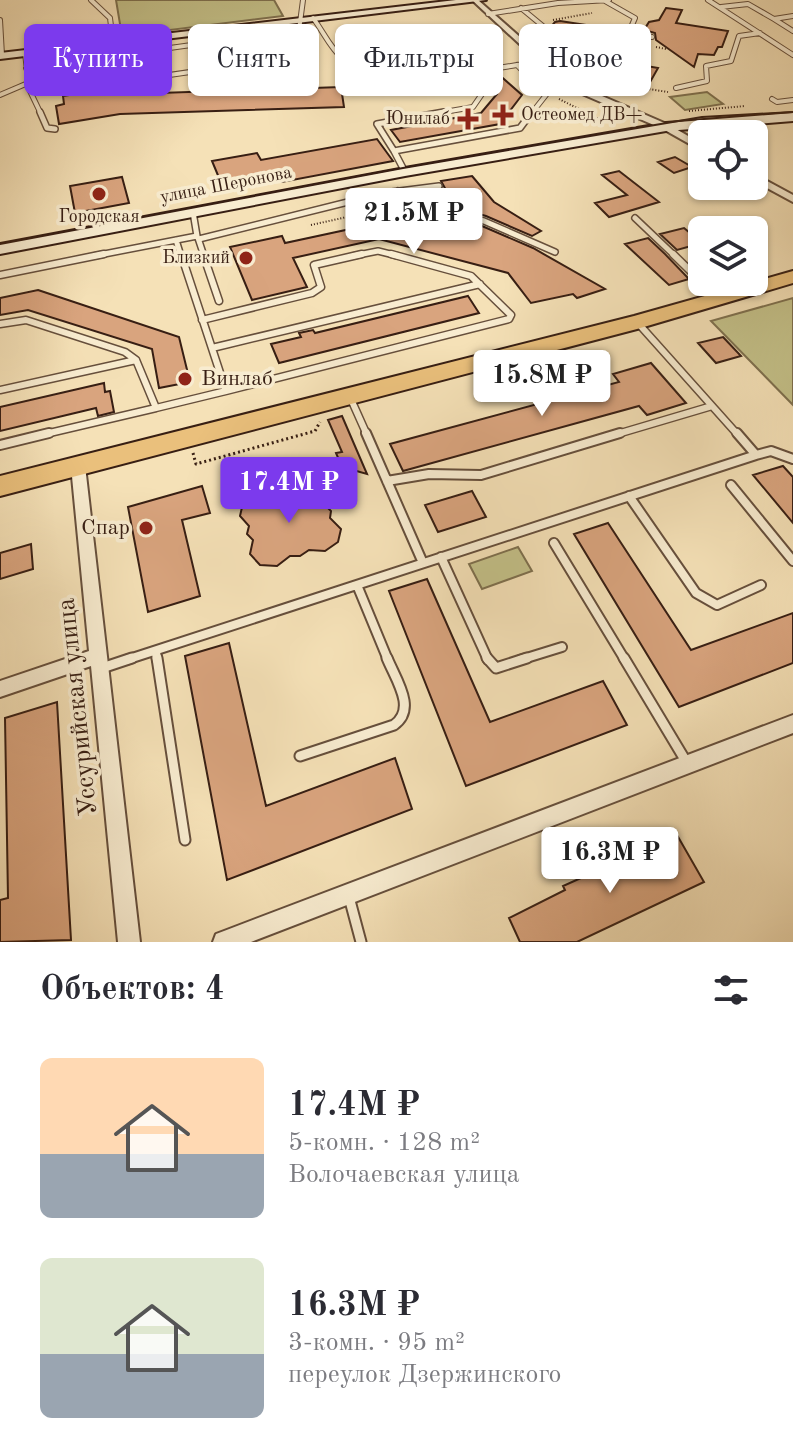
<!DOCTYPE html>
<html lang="ru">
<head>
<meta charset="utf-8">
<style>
  body { margin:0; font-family:"Old Standard TT",serif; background:#f2f2f3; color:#2b2b33; height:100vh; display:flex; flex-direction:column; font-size:30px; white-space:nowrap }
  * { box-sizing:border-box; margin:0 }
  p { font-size:26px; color:#7c7c81 }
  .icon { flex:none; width:44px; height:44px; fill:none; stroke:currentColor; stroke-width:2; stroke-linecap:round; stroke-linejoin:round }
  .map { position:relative; height:942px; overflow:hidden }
  .sheet { display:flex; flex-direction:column; background:#fff; flex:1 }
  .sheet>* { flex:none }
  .top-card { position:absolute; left:24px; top:24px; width:746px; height:72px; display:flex; gap:16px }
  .tools { position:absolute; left:688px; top:120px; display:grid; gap:16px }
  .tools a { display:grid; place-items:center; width:80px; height:80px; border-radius:12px; background:#fff; box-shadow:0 2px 6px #0004; font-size:40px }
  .price { position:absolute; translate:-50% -68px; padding:0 18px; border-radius:8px; background:#fff; color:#222; font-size:26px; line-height:52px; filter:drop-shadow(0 2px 4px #0008) }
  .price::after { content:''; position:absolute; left:50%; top:48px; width:24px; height:18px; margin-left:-12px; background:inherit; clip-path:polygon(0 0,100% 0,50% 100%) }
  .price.on { background:#7c3aed; color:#fff }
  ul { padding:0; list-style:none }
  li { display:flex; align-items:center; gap:24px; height:200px; padding:0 40px }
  li span { display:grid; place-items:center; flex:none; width:224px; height:160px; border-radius:12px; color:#555 }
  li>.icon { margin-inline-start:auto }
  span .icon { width:96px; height:96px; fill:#fffc; stroke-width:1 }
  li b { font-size:34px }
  h2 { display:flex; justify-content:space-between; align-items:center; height:96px; padding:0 40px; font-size:34px }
  .chip { padding:0 28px; border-radius:12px; background:#fff; box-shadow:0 2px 6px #0004; font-size:28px; line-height:72px }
  .chip.on { background:#7c3aed; color:#fff }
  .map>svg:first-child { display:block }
</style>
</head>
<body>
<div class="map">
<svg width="793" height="942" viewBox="0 0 793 942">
  <rect width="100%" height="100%" fill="#f5e1b7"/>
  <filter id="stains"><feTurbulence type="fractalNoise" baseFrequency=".0025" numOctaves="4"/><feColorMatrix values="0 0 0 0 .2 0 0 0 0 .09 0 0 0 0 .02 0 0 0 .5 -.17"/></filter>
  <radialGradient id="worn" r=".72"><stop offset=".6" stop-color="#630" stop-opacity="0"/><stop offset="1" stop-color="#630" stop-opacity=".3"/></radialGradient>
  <!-- green -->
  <path fill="#c4c189" stroke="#7e704e" stroke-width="2" d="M116 0H274L283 16 122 36Z
    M707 92 723 104 685 110 670 97Z
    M793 298V405L711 321Z
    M518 547 532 571 482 589 469 564Z"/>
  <!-- building -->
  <path fill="#d9a47e" stroke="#371e13" stroke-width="2" d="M666 8 682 10 676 23 728 31 722 47H718L714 55 698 54 694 67 656 40 655 33 644 30 649 22 659 20Z
    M560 21 599 27 575 37 610 48 619 71 624 62 658 68 649 84 606 79 582 58 569 56 571 39 564 42 544 35 555 22Z
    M454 36 487 65 467 67 439 39 450 41Z
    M98 70 99 80 61 86 59 76Z
    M497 73 522 95 500 124 400 142 391 130 481 113 497 94 479 76Z
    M341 87 344 107 120 114 59 124 56 106 64 104 63 96 100 90V95Z
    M377 139 393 161 282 182 278 174 222 185 212 161 257 153 261 160Z
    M675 157 692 167 674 173 658 162Z
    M619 171 659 202 609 217 595 203 627 195 602 175Z
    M472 176 494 202 541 231 532 236 486 216 420 198 418 195 446 190 441 181Z
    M122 177 129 203 75 213 70 186Z
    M429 212 482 226 533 248 605 289 577 298 573 294 531 303 508 273 379 239 293 258 307 287 252 300 230 247 282 236 285 243Z
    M684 228 702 243 677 250 660 234Z
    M648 238 665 254 689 279 669 285 625 244Z
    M38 290 179 337 190 382 159 388 152 349 28 310 0 315V298Z
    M468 296 479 313 279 363 271 344 301 337 299 333 313 330 315 333Z
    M723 337 741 356 716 363 698 343Z
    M651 363 686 403 647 415 639 406 403 471 390 444 619 382 613 374Z
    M104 383 105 392 110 391 114 412 98 416 96 408 0 431V407Z
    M342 416 367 474 342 467 336 453 342 452 328 420Z
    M783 466 793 477V523L753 475Z
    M318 483 327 492 325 505 331 511 330 518 341 529 338 542 325 551 309 550 300 556H290L277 566 260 565 250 554 253 540 247 534 249 526 240 516 243 503 256 494 272 495 280 490H290L305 498Z
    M202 486 210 513 182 520 200 596 148 612 128 507Z
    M472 491 486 517 438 532 425 505Z
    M608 523 691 650 793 613V663L679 707 574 534Z
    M31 544 33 569 0 579V553Z
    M427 579 490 722 603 681 627 725 466 786 389 591Z
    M229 643 266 806 395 758 412 809 227 880 185 656Z
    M57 702 71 940 0 942V900L8 898 5 718Z
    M677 835 704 882 577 942H520L509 918 565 890 563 886Z"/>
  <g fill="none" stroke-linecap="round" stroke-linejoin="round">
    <!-- lane-far4 casing -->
    <g stroke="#664f3c" stroke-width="6">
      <path id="lane-far4" d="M91 0 110 18 113 42
        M708 0 793 55
        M605 1 635 18 629 32 652 37
        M721 7 748 4 774 19
        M521 8 544 27
        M488 14 558 3 609 0
        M793 16 774 19 793 31
        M313 18C323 31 330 48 343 59 373 84 427 75 461 65L448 53 400 45
        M0 20 2 55
        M25 53 29 89 59 91 307 55 310 52 299 30
        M517 65 546 95 531 114
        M517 65 541 62
        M26 68 299 30 303 0
        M569 85 592 72
        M676 88 707 81 706 66 731 61 739 36 760 33
        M29 89 41 114
        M0 95 28 83
        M772 99 777 102 793 100
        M433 114 473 107 482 94 467 73 517 65"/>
    </g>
    <!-- lane-far3 casing -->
    <g stroke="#664f3c" stroke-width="8">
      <path id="lane-far3" d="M40 112 47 128 55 129
        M444 112 377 124 394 151 520 128 532 112
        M394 151 405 172
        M398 191 414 202 484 221 555 252
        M635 218 675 256
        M198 238 204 256
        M199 239 384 193 439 186
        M176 240 181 256
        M94 256 197 236 193 212
        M353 256 378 251 398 256"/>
    </g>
    <!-- lane-far2 casing -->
    <g stroke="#664f3c" stroke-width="9">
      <path id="lane-far2" d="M203 254 219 301
        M673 254 719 299
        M0 275 104 254
        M202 320 312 293 321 287 314 265 362 254
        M637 322 738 435
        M0 324 26 320 125 352 136 360
        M212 348 480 284
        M0 390 136 360 156 408 226 391 181 254
        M226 391 509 319 511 315 471 276 391 254
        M350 397 367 435
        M41 435 156 408
        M614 435 712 406"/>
    </g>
    <!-- lane-far1 casing -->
    <g stroke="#664f3c" stroke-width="12">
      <path id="lane-far1" d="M366 433 423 563
        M0 445 49 433
        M756 455 771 451 793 459
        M387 481 429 474 481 475 620 433
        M731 485 793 561
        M629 496 696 593 717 605 761 585
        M554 543 625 660
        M441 557 488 660
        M357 585 388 660
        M156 651 157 660
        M126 660 756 455 737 433
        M520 660 562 647"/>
    </g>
    <!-- lane casing -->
    <g stroke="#664f3c" stroke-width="13">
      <path id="lane" d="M157 658 185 840
        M487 658 496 668 527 658
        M624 658 687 763
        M102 668 132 658
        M300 756 394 725C417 709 396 680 387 658
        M349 897 361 942"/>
    </g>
    <!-- street casing -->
    <g stroke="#664f3c" stroke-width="4">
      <path id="street" d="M472 0H478L572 83 669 125 702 144V151L663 129 566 87Z
        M754 174 793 195V202L754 181Z
        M78 461 83 462 85 466 140 942H118L91 666 0 697V681L89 651 71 466 73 462Z
        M793 715V733L251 942H213L216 934 224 931Z"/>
    </g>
    <!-- secondary casing -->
    <g stroke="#371e13" stroke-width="4">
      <path id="secondary" d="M456 0H486L0 59V53Z
        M793 113V121L666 131 405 176 0 254V244L405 168 666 123Z"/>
    </g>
    <!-- primary casing -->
    <g stroke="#371e13" stroke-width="4">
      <path id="primary" d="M793 271V283L637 329 0 496V476L634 316Z"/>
    </g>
    <!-- path-far1 -->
    <path stroke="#371e13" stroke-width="2" stroke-dasharray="1 2" stroke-linecap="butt" d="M553 20 592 13
      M545 37 577 67
      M656 47 666 49
      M596 81 668 92
      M605 84 619 92
      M559 99 607 123
      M689 111 745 106
      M311 225 374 211"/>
    <!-- path -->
    <path stroke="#371e13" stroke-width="3" stroke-dasharray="2 3" stroke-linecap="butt" d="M193 453 196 464 315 431 320 422"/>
    <!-- lane-far4 -->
    <use href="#lane-far4" stroke="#f8ecd0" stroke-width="4"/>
    <!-- lane-far3 -->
    <use href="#lane-far3" stroke="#f8ecd0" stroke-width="5"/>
    <!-- lane-far2 -->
    <use href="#lane-far2" stroke="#f8ecd0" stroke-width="6"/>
    <!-- lane-far1 -->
    <use href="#lane-far1" stroke="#f8ecd0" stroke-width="8"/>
    <!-- lane -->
    <use href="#lane" stroke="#f8ecd0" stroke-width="9"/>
    <!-- street -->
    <use href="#street" fill="#f8ecd0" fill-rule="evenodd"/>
    <!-- secondary -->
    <use href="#secondary" fill="#f8ecd0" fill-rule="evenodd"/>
    <!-- primary -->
    <use href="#primary" fill="#eac07c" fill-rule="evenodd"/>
    <!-- tram -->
    <path stroke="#371e13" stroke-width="2" d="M0 244 403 168 702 117 793 112"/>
  </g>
  <!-- markers -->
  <g fill="#8f2418" stroke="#f8ecd0" stroke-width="3">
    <path d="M499 103h8v8h8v8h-8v8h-8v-8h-8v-8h8z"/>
    <path d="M464 107h8v8h8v8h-8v8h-8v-8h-8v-8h8z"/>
    <circle cx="99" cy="194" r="8"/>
    <circle cx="246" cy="258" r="8"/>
    <circle cx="185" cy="379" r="8"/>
    <circle cx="146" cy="528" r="8"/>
  </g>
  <g text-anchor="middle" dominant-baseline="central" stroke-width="7" stroke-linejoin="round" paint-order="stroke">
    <!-- far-poi labels -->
    <g font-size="18" fill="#371e13" stroke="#f8ecd0" text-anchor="end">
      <text x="521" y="115" text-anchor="start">Остеомед ДВ+</text>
      <text x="450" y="119">Юнилаб</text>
      <text x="99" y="217" text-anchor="middle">Городская</text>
      <text x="230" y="258">Близкий</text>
    </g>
    <!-- far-street labels -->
    <g font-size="18" fill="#371e13" stroke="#f8ecd0">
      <text transform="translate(226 185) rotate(-11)">улица Шеронова</text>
    </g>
    <!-- poi labels -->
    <g font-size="22" fill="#371e13" stroke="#f8ecd0" text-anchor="start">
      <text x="201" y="379">Винлаб</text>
      <text x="130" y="528" text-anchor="end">Спар</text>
    </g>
    <!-- near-street labels -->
    <g font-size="26" fill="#371e13" stroke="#f8ecd0">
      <text transform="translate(78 707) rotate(-96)">Уссурийская улица</text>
    </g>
  </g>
  <rect width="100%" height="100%" filter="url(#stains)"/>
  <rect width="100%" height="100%" fill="url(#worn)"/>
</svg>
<div class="tools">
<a><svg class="icon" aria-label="locate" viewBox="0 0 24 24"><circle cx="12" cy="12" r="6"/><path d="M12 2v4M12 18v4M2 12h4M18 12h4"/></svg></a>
<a><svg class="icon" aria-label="layers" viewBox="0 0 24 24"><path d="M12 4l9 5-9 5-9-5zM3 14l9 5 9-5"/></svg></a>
</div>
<b class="price" style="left:414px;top:256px">21.5M ₽</b>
<b class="price" style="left:542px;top:418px">15.8M ₽</b>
<b class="price on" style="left:289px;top:525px">17.4M ₽</b>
<b class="price" style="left:610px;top:895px">16.3M ₽</b>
<div class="top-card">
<a class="chip on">Купить</a>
<a class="chip">Снять</a>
<a class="chip">Фильтры</a>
<a class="chip">Новое</a>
</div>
</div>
<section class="sheet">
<h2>Объектов: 4<svg class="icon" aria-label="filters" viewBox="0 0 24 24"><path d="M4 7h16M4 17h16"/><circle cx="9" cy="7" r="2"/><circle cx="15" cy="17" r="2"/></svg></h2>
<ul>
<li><span style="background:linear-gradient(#ffd9b3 60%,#9aa5b1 0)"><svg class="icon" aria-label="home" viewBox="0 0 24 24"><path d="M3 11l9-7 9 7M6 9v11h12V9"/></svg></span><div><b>17.4M ₽</b><p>5-комн. · 128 m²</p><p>Волочаевская улица</p></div></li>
<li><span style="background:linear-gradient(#dfe7d0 60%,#9aa5b1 0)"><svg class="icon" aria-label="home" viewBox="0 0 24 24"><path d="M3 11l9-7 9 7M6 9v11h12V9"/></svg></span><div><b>16.3M ₽</b><p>3-комн. · 95 m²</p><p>переулок Дзержинского</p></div></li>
</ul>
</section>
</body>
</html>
